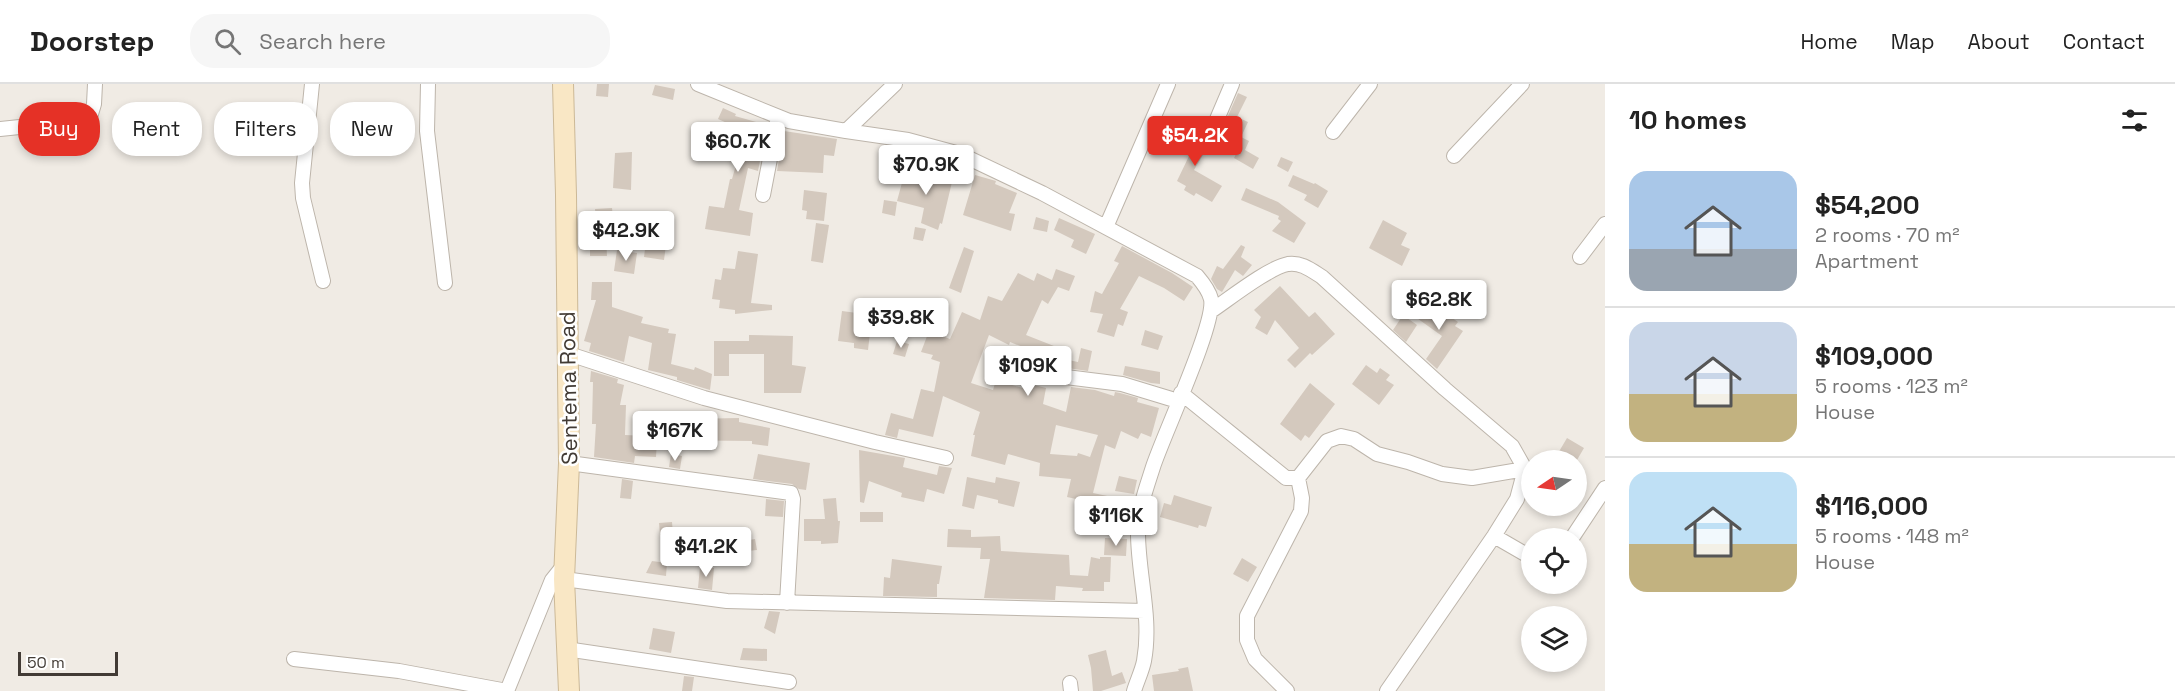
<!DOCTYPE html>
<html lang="en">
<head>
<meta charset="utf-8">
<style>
  body { margin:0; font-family:"Space Grotesk",sans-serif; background:#f6f6f6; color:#222; height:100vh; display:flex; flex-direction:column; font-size:22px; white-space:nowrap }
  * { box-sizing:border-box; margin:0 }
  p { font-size:20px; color:#767676 }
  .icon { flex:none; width:33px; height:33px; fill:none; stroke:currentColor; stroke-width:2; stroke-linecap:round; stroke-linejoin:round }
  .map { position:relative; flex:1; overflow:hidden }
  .panel { display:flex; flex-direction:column; background:#fff; width:570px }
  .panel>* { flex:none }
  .banner { position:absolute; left:18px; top:18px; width:570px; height:54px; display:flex; gap:12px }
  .needle { width:39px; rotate:257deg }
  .buttons { position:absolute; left:1521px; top:366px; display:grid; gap:12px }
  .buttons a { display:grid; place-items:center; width:66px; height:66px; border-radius:50%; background:#fff; box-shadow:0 3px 9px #0003; font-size:30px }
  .scale { position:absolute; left:18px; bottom:15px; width:100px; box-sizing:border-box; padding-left:6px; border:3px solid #423b35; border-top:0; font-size:16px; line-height:21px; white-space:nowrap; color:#423b35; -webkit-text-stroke:4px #fff; paint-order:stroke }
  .price { position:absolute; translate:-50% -51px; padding:0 14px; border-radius:6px; background:#fff; color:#222; font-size:20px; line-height:39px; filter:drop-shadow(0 2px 3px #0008) }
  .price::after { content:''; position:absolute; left:50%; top:36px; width:18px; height:14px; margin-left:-9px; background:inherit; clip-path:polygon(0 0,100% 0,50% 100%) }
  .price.active { background:#e53126; color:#fff }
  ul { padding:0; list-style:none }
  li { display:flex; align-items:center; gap:18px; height:150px; padding:0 24px }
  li+li { border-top:2px solid #e0e0e0 }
  li span { display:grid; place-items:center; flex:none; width:168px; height:120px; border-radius:18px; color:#555 }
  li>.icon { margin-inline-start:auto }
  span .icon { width:72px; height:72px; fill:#fffc; stroke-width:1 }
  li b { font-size:26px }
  h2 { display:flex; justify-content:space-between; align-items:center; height:72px; padding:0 24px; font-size:26px }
  .tag { padding:0 21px; border-radius:24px; background:#fff; box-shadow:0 3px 9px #0003; font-size:21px; line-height:54px }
  .tag.active { background:#e53126; color:#fff }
  header { display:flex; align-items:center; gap:36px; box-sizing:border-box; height:84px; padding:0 30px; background:#fff; border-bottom:2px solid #e0e0e0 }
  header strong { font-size:28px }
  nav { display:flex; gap:33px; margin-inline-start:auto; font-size:21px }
  .search { width:420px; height:54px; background:#f6f6f6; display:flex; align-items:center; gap:15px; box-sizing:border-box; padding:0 21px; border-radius:24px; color:#767676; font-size:22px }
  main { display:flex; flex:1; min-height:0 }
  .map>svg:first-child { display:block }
</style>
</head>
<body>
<header>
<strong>Doorstep</strong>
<div class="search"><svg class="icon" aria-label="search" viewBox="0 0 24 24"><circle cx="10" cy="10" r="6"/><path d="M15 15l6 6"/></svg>Search here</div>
<nav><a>Home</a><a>Map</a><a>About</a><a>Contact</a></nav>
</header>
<main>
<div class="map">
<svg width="1605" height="607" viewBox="0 0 1605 607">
  <rect width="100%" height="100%" fill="#f0ebe4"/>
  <!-- building -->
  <path fill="#d4c9be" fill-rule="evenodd" d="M597 0H609L608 13 596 12Z
    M655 1 675 5 673 16 652 11Z
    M1238 9 1247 13 1237 33 1248 38 1241 53 1249 57 1245 66 1259 74 1253 85 1234 74 1236 70 1216 59Z
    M723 24 736 30 735 32 767 41 758 87 748 84 739 126 753 129 750 152 705 145 709 122 724 124 730 95H732L740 67 721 62 727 39 718 35Z
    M1178 40 1194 49 1191 55 1207 64 1194 86 1222 102 1212 118 1196 109 1194 112 1184 106 1186 102 1177 97 1190 70 1187 69 1188 67 1179 63 1182 56 1172 51Z
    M784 47 837 55 834 72 824 71 823 89 777 87Z
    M632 68 631 106 613 104 615 69Z
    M1281 73 1293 78 1288 88 1277 82Z
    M906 84 952 98 942 140 940 139 938 146 921 139 924 124 897 117Z
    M975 91 996 97 995 100 1017 109 1009 129 1015 130 1011 147 963 131Z
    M1293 91 1314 100 1315 99 1328 107 1318 124 1304 116 1307 111 1288 102Z
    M1246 104 1278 118 1306 139 1294 159 1272 147 1281 137 1278 135 1279 132 1241 116Z
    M804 106 827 109 824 137 806 135 807 127 802 126Z
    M884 116 897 118 895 132 882 129Z
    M612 124 614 143 597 145 595 125Z
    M1036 133 1049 137 1047 148 1033 145Z
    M1059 134 1095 150 1086 170 1071 163 1074 156 1054 146Z
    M1383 136 1407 149 1401 161 1410 165 1402 182 1369 164Z
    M816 139 829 141 823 179 811 177Z
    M915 143 926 145 923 157 913 155Z
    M606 153 607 172H590V154Z
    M646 157 666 161 664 176 644 173Z
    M1241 161 1245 163 1241 173 1252 181 1243 192 1235 186 1222 208 1217 205 1211 195 1217 182 1223 185Z
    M1122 162 1172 189 1193 203 1184 217 1164 204 1139 192 1120 225 1128 228 1123 242 1118 240 1114 253 1097 248 1103 230 1090 228 1095 207 1102 210 1119 179 1114 177Z
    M964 163 974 167 961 209 949 204Z
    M617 166 637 169 634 190 614 187Z
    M738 167 758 170 751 219 772 221V226L735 230V226L719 224 720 216 712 215 715 195 721 196 723 184 735 185Z
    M1056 185 1075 192 1069 207 1058 203 1048 220 1042 216 1026 251 1059 264 1054 273 1078 278 1081 264 1092 267 1088 287 1067 284 1059 287 1057 295 1044 292 1048 273 1010 258 1009 261 989 251 971 299 993 306 996 296 1029 306 1030 300 1046 304 1043 320 1066 328 1071 303 1095 306 1114 312 1115 308 1120 309 1138 314 1137 318 1159 324 1151 353 1141 349 1138 355 1121 347 1115 365 1105 361 1093 409 1112 413 1108 433 1083 428 1085 417 1067 413 1071 395 1039 392 1040 379 1008 370 1005 381 971 372 975 351H973L980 328 943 312 933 353 899 345 897 354 885 351 891 329 913 335 921 305 934 308 940 278 931 275 933 271 921 268 929 247 950 255 962 228 980 236 988 212 1002 217 1018 189 1034 197 1037 189 1052 196ZM1056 341 1098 351 1090 373 1078 369 1077 372 1050 370Z
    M592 198H612V223L643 233 641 239 669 245 668 249 676 250 671 280 694 286 695 283 712 290 710 306 677 296V293L648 286 652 259 629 252 624 278 589 267 591 259 584 257 596 216H591Z
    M1280 202 1309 233 1315 228 1335 250 1312 271 1310 269 1295 284 1287 276 1299 264 1275 236 1267 251 1255 244 1261 233 1254 226Z
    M1426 216 1458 238 1455 242 1463 247 1437 285 1426 275 1442 252 1414 232Z
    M842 227 872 231 868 266 854 264V259L838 257Z
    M1403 231 1417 241 1406 258 1393 246Z
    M1145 246 1163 252 1158 266 1141 261Z
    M749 251 793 252 792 281 806 283 801 309H764V270H729V292H714V257H749Z
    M897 257 909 260 905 273 893 270Z
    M1366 281 1377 289 1380 284 1390 291 1386 296 1394 301 1379 321 1352 300Z
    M1125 282 1160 288V300L1151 299 1123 291Z
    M591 287 618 295 617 299 624 301 620 321H626L625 351 647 352 651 328 671 331V328L686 329V335L739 334V338L770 344 768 362 752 360V357L657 356 656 373 635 372 634 379 594 373 596 340H592L593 298H590Z
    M1310 299 1335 320 1309 354 1305 351 1301 357 1280 340Z
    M1567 354 1584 364 1577 376H1554Z
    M859 366 905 374 903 383 937 391 939 382 952 384 944 410 927 405 924 418 901 413 902 409 869 397 864 419 860 418Z
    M671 370 682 372 680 385 669 383Z
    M758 370 810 379 806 406 799 405 792 400 753 395Z
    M1119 392 1137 396 1134 410 1115 407Z
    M967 393 995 399 996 393 1020 398 1014 423 998 419V416L977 411 974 425 962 422Z
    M622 395 633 397 631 415 620 414Z
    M1174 411 1212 423 1206 443 1199 441 1198 444 1160 433 1164 419 1171 421Z
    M836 414 838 437H840L838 459 821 460V457H804V435H825L823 415Z
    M766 415 784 417 783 433 765 432Z
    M860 428H883V438H860Z
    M672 438 673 450 660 451 659 439Z
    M948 445 971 446V453L1000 452 1001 467 1069 471 1070 491 1088 492 1091 473 1100 475V473H1111L1110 498H1104V507H1082L1083 504 1056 502 1055 516 984 514 990 475H980L981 464 947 463Z
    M690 449V465L671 461 673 450Z
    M1105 454 1127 455 1126 472 1104 471Z
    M755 455 757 466 738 468 737 458Z
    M1242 474 1257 483 1248 498 1233 490Z
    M892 475 942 482 939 500H937V513L883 512 884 493 890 494Z
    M652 477 667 479 666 492 646 489Z
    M700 483 714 484 712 506 698 504Z
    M769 527 780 528 775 550 764 544Z
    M653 544 675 548 671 569 649 565Z
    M743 564 767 565V577L740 576Z
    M1106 566 1112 592 1122 588 1126 599 1101 607H1093L1091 584 1088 571Z
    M1188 583 1193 607H1154L1152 591 1179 587 1178 585Z
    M684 592 694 593 692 607H682Z"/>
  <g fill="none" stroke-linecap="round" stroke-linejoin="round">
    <!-- street casing -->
    <g stroke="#bdb5ab" stroke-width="16">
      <path id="street" d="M312 0 302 99 303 114 323 197
        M428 0 427 47 445 199
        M698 0 789 37 846 47 895 0
        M0 45 77 37 91 30 94 20 95 0
        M846 47 908 56 960 70 1042 109 1197 192C1203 199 1209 207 1211 215 1216 239 1163 352 1153 383 1146 405 1138 426 1138 449 1138 491 1152 534 1144 577 1142 587 1137 597 1134 607
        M1333 48 1370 0
        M1209 54 1232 0
        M1454 72 1522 0
        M763 111 778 33
        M1106 143 1168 0
        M1580 173 1605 140
        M1211 227C1229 215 1268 184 1288 180 1301 178 1311 186 1322 193L1445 305 1512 362 1525 385 1517 415 1494 452 1387 607
        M566 269 704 314 875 358 946 374
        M1066 293 1122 300 1178 317
        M1181 309 1286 394H1298L1327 357 1341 352 1354 355 1377 370 1408 378 1442 390 1472 394 1525 385
        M569 379 791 409 793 415 787 519
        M1494 452 1532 474
        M1572 454 1605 404
        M564 495 727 517 1145 527
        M566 565 789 598
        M294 575 399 587 507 607
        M1070 599 1071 607
        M507 607 552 496 564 481
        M1287 607 1255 575 1247 556V532L1301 427 1302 414 1298 394"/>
    </g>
    <!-- secondary casing -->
    <g stroke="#ccb997" stroke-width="22">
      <path id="secondary" d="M563 0 566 111 569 379 564 495 569 607"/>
    </g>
    <!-- street -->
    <use href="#street" stroke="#fff" stroke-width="14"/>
    <!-- secondary -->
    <use href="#secondary" stroke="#f9e7c5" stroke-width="20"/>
  </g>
  <g text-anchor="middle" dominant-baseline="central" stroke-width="5" stroke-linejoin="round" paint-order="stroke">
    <!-- street labels -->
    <g font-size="22" fill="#423b35" stroke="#fff">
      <text transform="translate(568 304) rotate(-91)">Sentema Road</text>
    </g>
  </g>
</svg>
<div class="buttons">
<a><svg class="needle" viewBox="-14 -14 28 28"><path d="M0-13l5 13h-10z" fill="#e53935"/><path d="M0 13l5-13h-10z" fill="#767676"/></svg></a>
<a><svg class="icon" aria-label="locate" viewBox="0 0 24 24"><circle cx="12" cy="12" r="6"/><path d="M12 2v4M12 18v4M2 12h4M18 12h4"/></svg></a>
<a><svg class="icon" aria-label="layers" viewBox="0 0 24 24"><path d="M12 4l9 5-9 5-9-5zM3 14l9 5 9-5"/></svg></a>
</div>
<div class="scale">50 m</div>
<b class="price active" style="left:1195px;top:83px">$54.2K</b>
<b class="price" style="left:738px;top:89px">$60.7K</b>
<b class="price" style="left:926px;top:112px">$70.9K</b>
<b class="price" style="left:626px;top:178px">$42.9K</b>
<b class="price" style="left:1439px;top:247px">$62.8K</b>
<b class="price" style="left:901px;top:265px">$39.8K</b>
<b class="price" style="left:1028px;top:313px">$109K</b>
<b class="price" style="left:675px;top:378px">$167K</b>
<b class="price" style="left:1116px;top:463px">$116K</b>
<b class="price" style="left:706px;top:494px">$41.2K</b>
<div class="banner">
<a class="tag active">Buy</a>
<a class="tag">Rent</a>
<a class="tag">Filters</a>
<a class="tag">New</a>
</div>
</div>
<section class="panel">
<h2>10 homes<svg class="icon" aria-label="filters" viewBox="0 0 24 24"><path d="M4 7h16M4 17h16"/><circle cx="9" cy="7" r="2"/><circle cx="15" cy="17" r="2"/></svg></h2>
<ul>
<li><span style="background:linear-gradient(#a9c7e8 65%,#9aa5b1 0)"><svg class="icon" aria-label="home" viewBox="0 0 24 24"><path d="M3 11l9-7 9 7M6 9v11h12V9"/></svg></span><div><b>$54,200</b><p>2 rooms · 70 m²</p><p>Apartment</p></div></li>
<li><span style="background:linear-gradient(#c9d6e8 60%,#c2b280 0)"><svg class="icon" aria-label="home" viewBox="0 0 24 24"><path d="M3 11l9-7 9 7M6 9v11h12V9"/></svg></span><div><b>$109,000</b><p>5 rooms · 123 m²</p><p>House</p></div></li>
<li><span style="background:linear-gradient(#bfe0f5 60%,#c2b280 0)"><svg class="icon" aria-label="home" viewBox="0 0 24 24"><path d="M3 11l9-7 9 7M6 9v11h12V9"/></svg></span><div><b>$116,000</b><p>5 rooms · 148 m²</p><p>House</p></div></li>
</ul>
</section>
</main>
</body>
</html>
